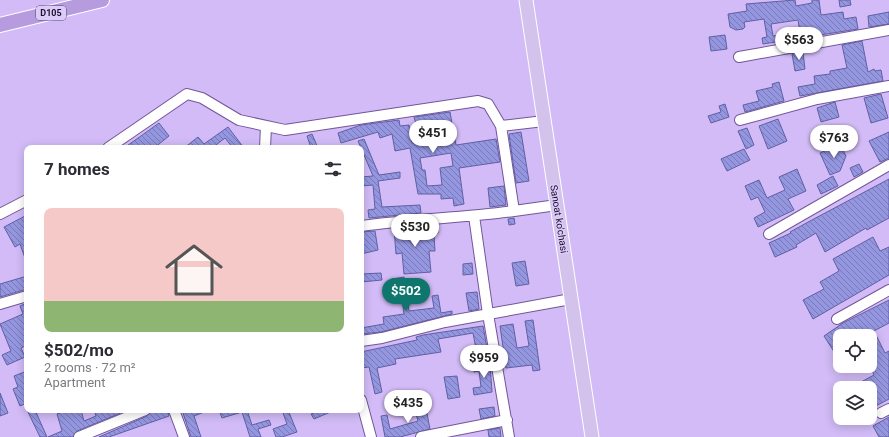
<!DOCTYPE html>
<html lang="en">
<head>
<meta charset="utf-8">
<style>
  body { margin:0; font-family:Roboto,sans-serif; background:#f2f2f3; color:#2b2b33; height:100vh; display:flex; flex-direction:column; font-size:15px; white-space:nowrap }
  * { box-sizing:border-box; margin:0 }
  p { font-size:13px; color:#7c7c81 }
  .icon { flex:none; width:22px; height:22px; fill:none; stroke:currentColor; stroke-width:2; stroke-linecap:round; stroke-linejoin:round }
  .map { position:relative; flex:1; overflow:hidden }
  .sheet { position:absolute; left:24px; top:145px; width:340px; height:268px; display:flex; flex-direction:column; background:#fff; border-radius:8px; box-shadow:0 2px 10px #0003 }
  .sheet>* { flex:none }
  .buttons { position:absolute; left:833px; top:329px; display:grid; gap:8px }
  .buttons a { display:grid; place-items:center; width:44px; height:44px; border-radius:8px; background:#fff; box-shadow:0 2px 10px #0003; font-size:20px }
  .price { position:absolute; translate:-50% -34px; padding:0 9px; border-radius:14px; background:#fff; color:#222; font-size:13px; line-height:26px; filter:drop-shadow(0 1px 2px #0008) }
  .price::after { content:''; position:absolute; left:50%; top:24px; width:12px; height:9px; margin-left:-6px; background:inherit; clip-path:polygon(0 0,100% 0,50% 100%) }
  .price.current { background:#0f766e; color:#fff }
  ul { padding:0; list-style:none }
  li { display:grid; align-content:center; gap:8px; height:212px; padding:0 20px }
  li+li { border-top:1px solid #e1e1e2 }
  li span { display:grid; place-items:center; height:124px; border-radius:8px; color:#555 }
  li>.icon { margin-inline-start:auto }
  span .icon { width:72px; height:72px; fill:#fffc; stroke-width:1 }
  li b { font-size:17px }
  h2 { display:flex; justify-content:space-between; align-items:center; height:48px; padding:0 20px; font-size:17px }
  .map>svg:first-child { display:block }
</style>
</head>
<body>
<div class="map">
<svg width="889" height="437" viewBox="0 0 889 437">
  <defs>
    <pattern id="building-back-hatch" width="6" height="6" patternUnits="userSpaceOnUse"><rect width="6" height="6" fill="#9496e0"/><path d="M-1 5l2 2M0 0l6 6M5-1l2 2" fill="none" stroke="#7879b6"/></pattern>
  </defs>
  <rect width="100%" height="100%" fill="#d2bbf7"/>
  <!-- building -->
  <path fill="url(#building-back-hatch)" stroke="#6060a5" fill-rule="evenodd" d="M795 0 796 6 812 3V0H819L821 15 843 12 844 19 856 17 858 29 763 44 762 38 767 37 764 19 744 22 745 27 743 29 736 30 730 27 728 14 747 11 746 4ZM798 20 800 32 773 36 771 24Z
    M839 0H850L851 5 840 7Z
    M889 12V24L869 27 868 16Z
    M725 35 727 49 711 51 709 37Z
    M862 41 868 72 874 69 875 71 881 70 883 81 800 96 798 87 815 84 814 76 830 74V71L847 68 842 45Z
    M803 52 805 69 795 71 792 54Z
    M779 82 784 101 745 112 743 105 759 101 756 91 773 87 772 84Z
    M881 94 888 118 871 123 864 98Z
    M835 102 839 117 821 122 817 108Z
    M725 104 729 117 711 123 708 116 721 112 719 106Z
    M450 112 456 145 496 139 500 162 459 168 464 204 454 206 453 198 441 199V194H418L410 148 395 151 392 134 380 138 378 132 341 143 338 133 361 125 399 120 400 126 409 125 412 143 437 139 433 120 416 124 414 117ZM451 153 453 166 440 168 442 185 427 186 425 170H422L420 158Z
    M778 119 787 141 768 149 759 126Z
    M159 123 169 136 154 148H124Z
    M228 127 244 148H233L225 138 212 148H184L198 137 204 144Z
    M747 128 754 145 746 149 738 131Z
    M521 132 529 181 516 183 509 134Z
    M889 132V158L880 162 869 141Z
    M312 134 318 148H311L307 136Z
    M364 139 379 175 400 172V178L378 181 382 207 420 205 421 213 369 218 368 210 375 209 373 185 361 186V177L373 176 358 141Z
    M840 144 846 156 840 171 830 175 820 153Z
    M744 149 750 160 727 171 721 159Z
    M859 164 863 172 854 177 850 168Z
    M797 169 806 191 788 199 794 210 758 227 754 218 765 212 758 197 751 200 745 186 759 180 767 198 785 190 779 177Z
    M833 176 838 186 821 194 817 185Z
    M889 179V218L867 230 866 228 825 252 816 233 796 245 797 247 775 257 769 243 791 233 790 232 810 221Z
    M504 186 506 205 490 207 488 188Z
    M27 215V223L24 224 27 229 26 261 20 244 15 247 4 227Z
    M514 218 515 224 509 225 508 219Z
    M422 226V229L438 227V233L434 234 435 251H429L431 272 404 274 402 253 396 254 394 229Z
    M375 231 378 250 361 254V232Z
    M873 237 880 251 889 247V275L813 319 803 300 824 289 820 282 839 271 833 259Z
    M525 261 529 284 516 286 512 263Z
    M472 263 473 274 463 275V264Z
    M381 273 382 280 361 282V274Z
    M27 276V289L0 297V284Z
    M404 277 409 311 434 308 432 296 438 295 441 313 452 311V314L381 332 361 334V328L384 324 383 317 404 314 402 298 395 299 392 279Z
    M477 292 479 309 469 311 466 293Z
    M889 300V323L874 331 885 353 889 351V399L870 409V388H850L874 375 870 366V336H840V361L824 336 843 323Z
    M27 303V345L21 348 25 357 7 365 2 355 11 351 0 324 23 314 20 306Z
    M533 320 540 370 533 371 532 365 506 368 500 326 513 324 517 348 529 346 525 321Z
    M483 326 487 348 476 349 473 333 438 339 441 352 395 359 396 364 377 368 382 392 375 394 369 367 361 368V352L417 340 416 337 423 335Z
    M490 364 492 392 474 395 473 388 481 387 479 371 474 372 473 366Z
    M27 371V403L20 406 13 389 18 387 14 376Z
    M457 376 460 397 448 399 444 377Z
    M0 393 8 413 0 416Z
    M424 398 430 429 400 437H385L381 416 387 415 390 429 418 421 416 414 421 413 418 399Z
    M494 407 495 416 481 419 479 409Z
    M27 410H35L47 437H40Z
    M67 410H81L84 421 96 416 94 410H101L102 413 109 410H128L77 431 73 437H48L62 431 57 414Z
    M151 410H168L169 416 109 437H99L147 416Z
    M182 410H209L194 416 201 437H191Z
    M219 410H247L252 425 269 420 271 425 258 429 261 437H250L242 412 222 418Z
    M282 410H288L297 432 282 437H276L273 429 287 424Z
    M321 410H335L314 419 311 414Z
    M889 417V437H879L873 426Z
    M500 428 501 437H489L488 430Z"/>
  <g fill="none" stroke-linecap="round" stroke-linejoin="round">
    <!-- minor casing -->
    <g stroke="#725699" stroke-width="12">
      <path id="minor" d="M739 57 889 30
        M740 120 817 99 889 86
        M108 148 187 94 202 98 239 120 285 130 478 101 488 104 501 126 544 121
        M265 148 266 126
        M514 211 557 205
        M0 214 27 200
        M474 216 488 314 509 437
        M361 226C412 219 463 218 514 211L501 126
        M769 234 889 165
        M0 304 27 296
        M837 319 889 290
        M361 341 382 338 445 322 571 299
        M361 400 371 437
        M174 410 184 437
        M881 413 889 409
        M79 437 145 410
        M421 437 507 420"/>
    </g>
    <!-- major casing -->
    <g stroke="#fff" stroke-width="15">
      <path id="major" d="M526 0 592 437"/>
    </g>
    <!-- highway casing -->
    <g stroke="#fff" stroke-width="16">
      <path id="highway" d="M0 25 102 0"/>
    </g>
    <!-- minor -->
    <use href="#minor" stroke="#fff" stroke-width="10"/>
    <!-- major -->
    <use href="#major" stroke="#d3c3ec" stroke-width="13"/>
    <!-- highway -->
    <use href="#highway" stroke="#b69bdf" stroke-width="14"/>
  </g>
  <g text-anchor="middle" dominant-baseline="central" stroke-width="3" stroke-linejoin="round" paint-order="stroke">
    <!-- shield labels -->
    <rect fill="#dccbf9" stroke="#574a6a" stroke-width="1" x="36" y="6" width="30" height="14" rx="3"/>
    <g font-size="9" font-weight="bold" fill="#1e122d">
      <text x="51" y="13">D105</text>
    </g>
    <!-- street labels -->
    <g font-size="10" fill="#1e122d" stroke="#dccbf9">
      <text transform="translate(559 219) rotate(81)">Sanoat ko'chasi</text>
    </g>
  </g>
</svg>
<div class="buttons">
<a><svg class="icon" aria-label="locate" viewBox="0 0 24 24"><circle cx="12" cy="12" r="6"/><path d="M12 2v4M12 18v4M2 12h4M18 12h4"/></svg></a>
<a><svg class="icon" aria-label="layers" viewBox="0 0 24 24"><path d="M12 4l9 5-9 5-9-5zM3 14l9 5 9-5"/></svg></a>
</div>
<b class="price" style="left:799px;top:61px">$563</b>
<b class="price" style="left:433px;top:154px">$451</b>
<b class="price" style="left:834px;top:159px">$763</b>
<b class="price" style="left:415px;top:248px">$530</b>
<b class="price current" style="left:406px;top:312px">$502</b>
<b class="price" style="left:484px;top:379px">$959</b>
<b class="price" style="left:408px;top:424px">$435</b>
<section class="sheet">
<h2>7 homes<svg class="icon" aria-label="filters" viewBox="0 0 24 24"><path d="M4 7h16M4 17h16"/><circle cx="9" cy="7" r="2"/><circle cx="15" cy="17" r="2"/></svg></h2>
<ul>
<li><span style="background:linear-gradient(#f6c9c9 75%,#8fb573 0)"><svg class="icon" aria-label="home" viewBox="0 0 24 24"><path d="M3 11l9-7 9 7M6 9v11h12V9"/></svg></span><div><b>$502/mo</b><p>2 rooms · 72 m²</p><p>Apartment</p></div></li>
</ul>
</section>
</div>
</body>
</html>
